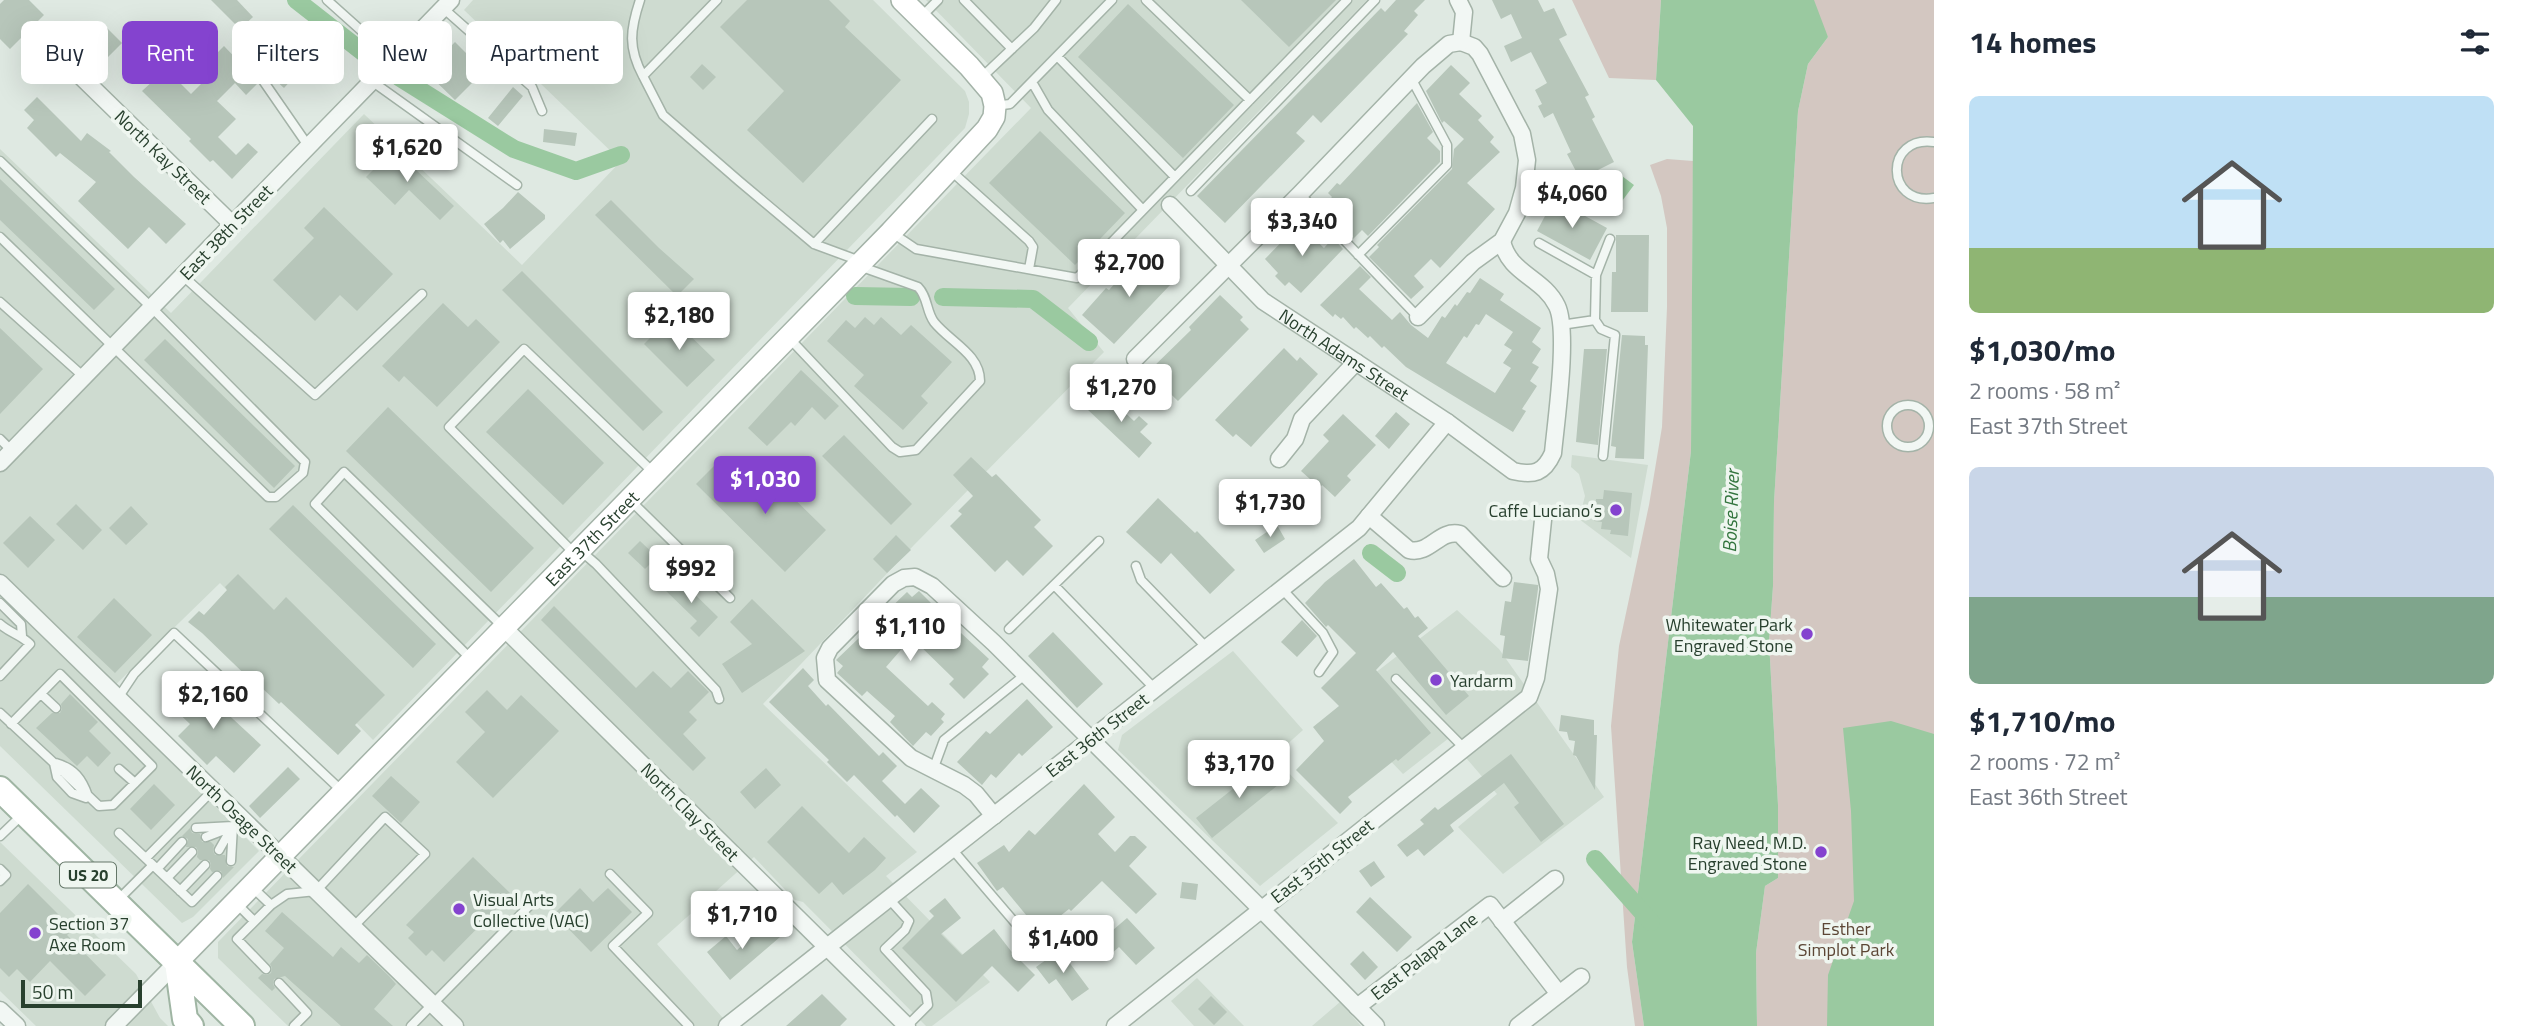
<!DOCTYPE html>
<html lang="en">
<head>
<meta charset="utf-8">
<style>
  body { margin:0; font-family:"Titillium Web",sans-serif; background:#f2f2f3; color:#1f2937; height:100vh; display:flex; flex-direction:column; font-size:26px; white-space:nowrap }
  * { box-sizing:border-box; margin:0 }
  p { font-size:23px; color:#747a83 }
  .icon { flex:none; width:38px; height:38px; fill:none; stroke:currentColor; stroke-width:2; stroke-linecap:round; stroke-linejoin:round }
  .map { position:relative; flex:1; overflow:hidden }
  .details { display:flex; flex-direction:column; background:#fff; width:595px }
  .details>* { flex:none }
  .hud { position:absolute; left:21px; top:21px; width:665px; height:63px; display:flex; gap:14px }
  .scale { position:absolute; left:21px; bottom:18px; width:121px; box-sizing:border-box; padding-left:7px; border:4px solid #28402e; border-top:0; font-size:19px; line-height:24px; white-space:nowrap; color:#28402e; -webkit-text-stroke:5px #eff6f0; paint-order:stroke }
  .price { position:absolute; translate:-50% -60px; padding:0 16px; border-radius:7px; background:#fff; color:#222; font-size:23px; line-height:46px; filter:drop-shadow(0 2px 4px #0008) }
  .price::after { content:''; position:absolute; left:50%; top:42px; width:21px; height:16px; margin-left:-10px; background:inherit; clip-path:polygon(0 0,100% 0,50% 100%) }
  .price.active { background:#8443cf; color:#fff }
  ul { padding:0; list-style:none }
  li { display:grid; align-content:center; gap:14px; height:371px; padding:0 35px }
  li span { display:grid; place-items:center; height:217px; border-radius:10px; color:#555 }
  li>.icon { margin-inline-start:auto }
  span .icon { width:126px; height:126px; fill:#fffc; stroke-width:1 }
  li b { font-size:30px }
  h2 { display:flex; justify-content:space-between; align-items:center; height:84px; padding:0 35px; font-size:30px }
  .tag { padding:0 24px; border-radius:10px; background:#fff; box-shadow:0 7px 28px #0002; font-size:24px; line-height:63px }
  .tag.active { background:#8443cf; color:#fff }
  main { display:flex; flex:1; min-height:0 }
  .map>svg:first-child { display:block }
</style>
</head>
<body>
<main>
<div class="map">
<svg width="1934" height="1026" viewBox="0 0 1934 1026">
  <rect width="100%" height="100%" fill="#dfe9e2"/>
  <!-- built -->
  <path fill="#cedbd0" d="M473 0H873L965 91 969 102V114L965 128 373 740 220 583 106 694 259 851 193 917 182 923 0 746V149L171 313 364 114 522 265 621 161 464 10Z
    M926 0H1367L1068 308 1104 352 914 545 763 704 917 852 886 876 990 982 932 1026H926L803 902 795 900 754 857 657 944 730 1026H288L218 958V942L1031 108Z
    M1572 455 1648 465 1631 558 1579 519 1585 496 1579 474 1571 467Z
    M1457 610 1499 649 1604 797 1503 874 1458 827 1497 794 1449 738 1403 774 1339 707 1375 673Z
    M1233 651 1303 730 1273 757 1338 823 1260 886 1118 750 1122 735Z
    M0 842 136 974 160 1018 168 1026H36L0 991Z
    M1197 978 1244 1026H1194L1171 1001Z
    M1340 1002 1361 1026H1312Z"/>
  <!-- green -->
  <path fill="#d3c7c1" d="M1572 0H1661L1656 80 1609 78Z
    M1805 0H1934V1026H1757L1756 953 1765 886 1778 878V805L1769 641 1773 586 1774 502 1798 111 1808 64 1828 37Z
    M1667 159 1693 161 1691 451 1632 942 1644 1026H1635L1627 967 1611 726 1619 646 1649 505 1662 427 1667 307V228L1661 196 1650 165Z"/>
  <!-- water -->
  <path fill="#9ac9a0" d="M1661 0H1814L1828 37 1808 64 1798 111 1774 502 1773 586 1769 641 1778 805V878L1765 886 1756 953 1757 1026H1644L1632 942 1691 451 1693 126 1656 80Z
    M1622 176 1634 185 1613 213 1590 199 1598 189 1596 186 1600 179 1613 188Z
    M1891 721 1934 734V1026H1827L1828 975 1854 901 1851 811 1843 728Z"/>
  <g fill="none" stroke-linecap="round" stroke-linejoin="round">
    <!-- canal -->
    <path stroke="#9ac9a0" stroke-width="18" d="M296 0 369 57
      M399 77 514 149 576 171 621 155
      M855 296 911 297
      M943 297 1033 299 1089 342
      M1371 553 1397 573
      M1595 859 1651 922"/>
  </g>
  <!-- building -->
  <path fill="#b7c6ba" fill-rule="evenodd" d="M4 0H29L44 15 10 49 0 39V4Z
    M211 0H237L253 17 240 29Z
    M747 0H829L850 21 845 27 901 80 803 183 747 130 784 91 720 27Z
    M1241 0H1336L1289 47Z
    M1396 0H1425L1414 11 1418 15 1404 31 1408 34 1321 123 1313 115 1296 133 1305 141 1225 223 1197 196 1381 8 1385 12Z
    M1492 0H1538L1544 12 1554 8 1567 35 1559 39 1589 95 1585 97 1595 117 1592 119 1614 162 1580 179 1567 154 1571 152 1553 113 1544 118 1538 106 1542 104 1535 90 1547 83 1531 52 1511 62 1504 46 1522 38 1511 14 1501 19Z
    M1128 4 1234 105 1183 158 1078 57Z
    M102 23 122 43 107 58 87 38Z
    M455 42 484 71 455 100 426 72Z
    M224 46 248 71 257 84 246 95 235 83 217 101 236 119 218 137 236 155 248 143 258 152 232 179 213 160 210 162 189 141 191 139 142 91 166 69 191 94 218 67 211 59Z
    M293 52 306 64 284 88 264 70 278 54 285 61Z
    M702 64 716 77 703 90 690 77Z
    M1451 65 1470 83 1459 94 1482 116 1478 120 1494 137 1490 142 1500 152 1467 183 1495 209 1440 268 1431 259 1414 276 1424 287 1411 299 1369 257 1379 247 1377 245 1452 169 1454 149 1464 139 1444 121 1442 123 1426 91Z
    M513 87 523 96 498 126 488 118Z
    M37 97 81 141 87 133 111 151 109 152 134 177 186 224 166 244 149 227 128 249 78 201 96 182 60 153 56 157 27 128 34 120 24 110Z
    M1417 103 1433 132 1427 138 1440 151V162L1368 236 1362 230 1353 239 1322 208 1332 197 1328 193 1337 183 1340 185Z
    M544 129 577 133 575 146 543 142Z
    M1040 131 1125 213 1075 265 989 183Z
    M394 149 454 206 440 220 409 190 395 205 366 177Z
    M0 179 115 289 94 310 0 220Z
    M518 192 545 215V219L510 249 503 240 500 243 484 224 503 208Z
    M1554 199 1607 228 1590 260 1537 231Z
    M611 200 659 248 694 279 677 296 595 215Z
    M324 207 393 274 357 311 340 295 315 321 273 280 314 238 304 228Z
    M1299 224 1324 248 1333 238 1343 249 1301 293 1289 282 1285 286 1275 276 1278 273 1265 259Z
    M1616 235H1649L1648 312H1611L1612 272H1616Z
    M1158 251 1174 267 1164 278 1171 284 1114 344 1082 315 1106 288 1109 290 1117 281 1123 287Z
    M1360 266 1371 277 1359 289 1392 320 1400 312 1411 325 1428 338 1442 316 1445 318 1455 304 1457 306 1467 292 1470 293 1480 278 1504 294 1500 300 1541 328 1532 342 1541 349 1532 363 1539 367 1530 381 1537 386 1522 409 1526 411 1513 432 1406 367 1384 346 1382 348 1370 336 1368 338 1356 327 1354 329 1343 317 1341 319 1335 314 1333 317 1320 305ZM1486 314 1513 332 1504 345 1512 350 1503 363 1511 368 1495 393 1446 363 1464 336 1467 338 1476 324 1479 325Z
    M522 271 663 412 643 431 502 290Z
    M1220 295 1243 317 1240 320 1249 329 1178 401 1148 372 1191 330 1189 327Z
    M443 303 468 327 476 319 500 342 437 407 404 376 399 382 382 366Z
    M671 317 715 360 687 387 644 344Z
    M865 317 874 325 881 317 901 335 911 325 952 362 921 396 928 403 903 430 854 386 864 375 827 341 846 320 855 328Z
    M0 328 43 369 0 414Z
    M1622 335 1645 336V345H1648L1644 459 1615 458 1616 447 1611 446Z
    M165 339 295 466 274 488 144 360Z
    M1284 348 1297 361 1300 357 1318 374 1251 447 1236 434 1233 437 1215 420Z
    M1584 349H1607L1598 445 1576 442Z
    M801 370 839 406 825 420 812 407 795 426 791 422 767 446 748 428Z
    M528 389 604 463 563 505 486 432Z
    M1103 392 1134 421 1139 416 1148 424 1140 432 1152 443 1139 458 1087 409Z
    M388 407 534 548 491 592 346 451Z
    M1396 412 1410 424 1389 449 1375 436Z
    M1343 414 1376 445 1347 476 1351 480 1335 497 1322 485 1320 488 1301 471 1329 441 1323 435Z
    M844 435 912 504 891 525 822 456Z
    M971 457 992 477 996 474 1041 520 1034 527 1053 546 1023 576 1007 560 995 572 950 526 962 514 958 511 973 496 953 475Z
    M717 463 749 495 770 475 826 530 785 572 696 484Z
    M1604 490 1632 493 1628 536 1610 534 1611 530 1601 529 1602 522 1594 521 1596 499H1603Z
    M1158 498 1195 533 1197 531 1235 570 1210 594 1171 553 1161 564 1126 532Z
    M76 504 102 530 83 550 56 524Z
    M293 505 436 644 413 668 269 529Z
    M131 506 148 524 126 545 109 528Z
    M30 516 55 540 28 568 3 543Z
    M1277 525 1285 539 1264 553 1255 540Z
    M896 535 911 550 887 573 873 559Z
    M640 541 657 557 645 569 628 553Z
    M1354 559 1376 587 1381 583 1404 609 1407 607 1415 618 1418 616 1428 628 1418 636 1469 696 1446 715 1393 652 1376 670 1431 733 1398 761 1396 759 1348 797 1352 802 1340 814 1296 770 1324 741 1313 727 1339 706 1321 688 1356 653 1328 625 1326 627 1305 603 1325 582Z
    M238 574 274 610 286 597 385 695 355 725 361 731 338 755 281 702 279 704 262 688 261 690 202 633 188 622 199 611 204 615 227 590 225 587Z
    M675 575 718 617 699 637 690 628 697 621 663 588Z
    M1514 582 1538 585V589L1528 661 1502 658 1505 636 1500 635 1505 601 1511 602Z
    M919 591 943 615 936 621 955 640 961 633 989 659 982 667 989 674 964 699 949 684 954 679 914 640 907 646 906 644 886 667 928 706 932 702 945 714 941 719 944 722 931 736 926 732 913 746 890 722 895 716 867 691 862 696 837 673 843 666 836 660 907 592 912 597Z
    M114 598 152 635 115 673 77 637Z
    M752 599 805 651 742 693 722 664 752 644 730 622Z
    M554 606 636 688 653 671 671 688 688 671 709 692 689 712 697 720 683 734 706 758 693 771 541 620Z
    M1302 620 1317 636 1297 657 1281 642Z
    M1053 632 1103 684 1077 708 1028 656Z
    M803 668 814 680 808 686 826 706 828 704 879 756 883 752 897 766 882 781 905 804 921 788 940 806 914 833 897 815 895 817 854 775 847 782 827 762 829 760 769 702Z
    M194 683 261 745 234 773 216 756 207 765 178 736 190 724 171 706Z
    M487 690 507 710 521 695 559 731 493 798 456 762 485 732 465 712Z
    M70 694 98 722 89 731 111 753 98 767 87 756 77 766 36 728 52 713H60L62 709 61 704Z
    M1027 699 1053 727 1022 756 1019 753 996 778 991 774 982 785 957 762 986 731 990 734Z
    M1561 715 1594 720V735H1597L1595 790 1576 756 1573 755 1575 741 1569 740 1567 732 1559 731Z
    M1511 754 1564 824 1541 842 1514 807 1519 803 1504 783 1450 825 1454 831 1424 856 1418 849 1407 857 1397 845 1424 824 1420 820 1435 807 1438 810Z
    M1267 762 1283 781 1212 838 1196 818Z
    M288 767 300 779 260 818 249 806Z
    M766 768 781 785 755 809 740 792Z
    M391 776 420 802 401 823 372 796Z
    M154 784 175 805 151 830 130 809Z
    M1084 784 1115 817 1098 834 1115 852 1130 836H1135L1147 847 1129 866 1157 894 1136 914 1102 881 1071 911 1069 909 1040 932 1003 887 997 891 977 863 1004 845 1009 852 1029 830 1035 835Z
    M802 806 849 853 864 837 886 858 875 870 843 895 832 882 819 894 767 842Z
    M190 828 192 833 200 834 202 842H211L214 845 213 851 215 855H225L227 866 234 867 223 878 221 871 212 872 210 869 211 864 209 860H200L197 857 198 851 196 847H186L188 839 182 836Z
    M473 857 511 894 444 962 432 950 426 956 408 938 414 932 406 925Z
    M1374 861 1385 877 1371 887 1359 871Z
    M1182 882 1198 884 1196 900 1180 898Z
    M28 884 73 929 67 935 106 975 85 996 50 961 30 982 17 969 9 977 0 968V913Z
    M580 888 593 902 608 888 632 912 591 952 554 914Z
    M1370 897 1412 937 1397 952 1356 912Z
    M945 898 961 918 941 934 962 955 994 929 1011 951 1035 975 1018 992 992 966 956 1002 902 948 934 916 929 911Z
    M282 912 333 957 341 947 359 963 367 955 389 976 396 984 374 1009 393 1026H341L285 976 274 979 273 984 275 988 272 991 258 978 262 974 267 975 271 973 272 968 270 964 284 948 265 931Z
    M1127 918 1155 948 1136 965 1119 947 1103 961 1092 948Z
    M767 923 780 937 730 980 707 952 726 936 737 950Z
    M1060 950 1089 989 1072 1001 1056 979 1049 984 1036 967Z
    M1363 951 1378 967 1365 980 1350 964Z
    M822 994 847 1019 840 1026H786Z
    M1211 996 1227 1012 1214 1025 1198 1009Z"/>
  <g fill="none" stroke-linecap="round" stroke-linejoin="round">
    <!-- lane casing -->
    <g stroke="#a4b3a8" stroke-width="11">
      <path id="lane" d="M327 0 394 60
        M640 0C630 30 628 48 643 76L717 0
        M964 0 1012 49
        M1146 0 1250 100
        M443 8 532 87 542 111
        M922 16 938 0
        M244 53 309 147
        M1057 56 1175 177
        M643 76 663 115 739 181 814 244 860 261
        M981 78 1034 28 1056 0
        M373 82 517 185
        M1032 82 1048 110 1143 210
        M995 106 1010 104 1112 0
        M1934 142C1884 135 1885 206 1934 198
        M0 161 152 308 305 462 303 473 276 497H268L0 237
        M950 170 1029 241 1033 247 1029 269
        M1191 191 1375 0
        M1300 194 1418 317
        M891 232 916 249 1077 278 1347 0
        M1539 243 1596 275
        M814 244 932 119
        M1358 255 1447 165V145L1411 78
        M183 276 315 395 422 294
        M0 302 84 377
        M1595 320 1601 329 1615 335 1603 456
        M1561 325 1595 320 1596 275 1610 239
        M790 339 892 447 900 452 916 450 980 381C980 354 950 342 934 322 926 311 928 297 918 287L862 267
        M1887 426a21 21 0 1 1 42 0a21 21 0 1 1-42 0Z
        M0 439 12 451
        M629 499 730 598
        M582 552 596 564 716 690 719 699
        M575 554 449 427 524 349 654 473
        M1136 566 1141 580 1207 648
        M1054 585 1155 689
        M1282 589 1323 633 1333 652 1319 672
        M0 603 21 624 22 636
        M0 624C10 633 21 635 30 644L0 676
        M1009 629 1099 541
        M472 660 315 504 344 472 503 627
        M1396 679 1464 748
        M41 694 56 708
        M118 698 134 674 174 633 343 792
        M0 713 54 763 57 777 72 793 86 798
        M11 724 60 674 152 766 113 805 99 806 54 763
        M56 763C74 768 82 779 88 796
        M119 769 135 783
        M933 770 944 740 1026 674
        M196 828 233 826 241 818
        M119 833 192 902 217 876
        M0 836 22 815
        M206 837 227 829
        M952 849 1017 925
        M219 850 231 829
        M146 858 213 790
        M231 861 233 826
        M0 869 6 875 0 881
        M157 869 182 842
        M610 874 648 913 613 946 689 1026
        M167 878 192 852
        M252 887 271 905 287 894 316 891 385 817 425 854 353 927
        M180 891 205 865
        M889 899 909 921 905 930 885 949 926 993 928 1005 907 1026
        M118 900 153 865
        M236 903 254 921
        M266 969 237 939 271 905
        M279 983 307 1013 294 1026
        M411 1026 533 902"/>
    </g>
    <!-- street casing -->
    <g stroke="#a4b3a8" stroke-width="19">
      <g id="street">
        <path d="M1458 0 1464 12 1461 42"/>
        <path d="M63 59 233 225"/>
        <path id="s1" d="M1170 205 1263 301 1447 422 1513 471C1534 476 1544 473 1553 453 1556 421 1569 331 1557 306 1543 277 1509 274 1502 241"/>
        <path d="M1418 317 1473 262 1502 241 1517 213 1524 188 1527 160 1522 134 1480 54 1474 47 1461 42"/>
        <path d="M1135 359 1300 194 1423 66 1449 44 1461 42"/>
        <path d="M1279 459 1295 439 1302 419 1356 362"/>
        <path d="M0 463 451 0"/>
        <path d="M1369 516 1409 550C1430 555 1439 529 1460 534L1503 578"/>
        <path d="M0 583 455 1026"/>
        <path d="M503 627 907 1026"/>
        <path d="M994 816 976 794 964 785 911 758 827 680 825 658 830 648 893 584 904 578 915 577 932 586 994 643 1261 909 1376 1026"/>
        <path d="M1502 921 1555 879"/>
        <path d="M1357 1007 1490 905 1559 994"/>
        <path d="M0 1010 17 1026"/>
        <path d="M114 1026 177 962"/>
        <path d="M727 1026 1359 528 1447 422"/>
        <path d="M1115 1026 1529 697 1536 678 1549 589 1546 574 1539 559 1543 520"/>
        <path d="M1518 1026 1581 977"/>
      </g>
    </g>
    <!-- secondary casing -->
    <g stroke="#a4b3a8" stroke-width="24">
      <g id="secondary">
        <path id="s2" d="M177 962 891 232 987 129 994 117 995 106 992 93 969 66 902 0"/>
      </g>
    </g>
    <!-- primary casing -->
    <g stroke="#9fb5a3" stroke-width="28">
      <path id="primary" d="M0 789 242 1026
        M177 962 185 1019 191 1026"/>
    </g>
    <!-- lane -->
    <use href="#lane" stroke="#f2f7f4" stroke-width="8"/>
    <!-- street -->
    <use href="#street" stroke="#f2f7f4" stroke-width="16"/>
    <!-- secondary -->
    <use href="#secondary" stroke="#fff" stroke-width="21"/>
    <!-- primary -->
    <use href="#primary" stroke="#fff" stroke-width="24"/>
  </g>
  <!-- markers -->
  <g fill="#8443cf" stroke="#eff6f0" stroke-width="2.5">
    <circle cx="1616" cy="510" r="7"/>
    <circle cx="1807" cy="634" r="7"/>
    <circle cx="1436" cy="680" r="7"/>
    <circle cx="1821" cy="852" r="7"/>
    <circle cx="459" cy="909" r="7"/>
    <circle cx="35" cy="933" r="7"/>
  </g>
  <g text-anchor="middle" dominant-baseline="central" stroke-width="7" stroke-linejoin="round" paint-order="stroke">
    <!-- shield labels -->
    <rect fill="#eff6f0" stroke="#647768" stroke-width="2" x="60" y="862.5" width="56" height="25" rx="5"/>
    <g font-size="16" font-weight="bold" fill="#28402e">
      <text x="88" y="875">US 20</text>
    </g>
    <!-- street labels -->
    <g font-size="18" fill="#28402e" stroke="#eff6f0">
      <text transform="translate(163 157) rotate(44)">North Kay Street</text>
      <text transform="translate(226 232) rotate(-46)">East 38th Street</text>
      <text stroke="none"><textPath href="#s1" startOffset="231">North Adams Street</textPath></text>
      <text stroke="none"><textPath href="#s2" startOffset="593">East 37th Street</textPath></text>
      <text transform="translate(1097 735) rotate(-38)">East 36th Street</text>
      <text transform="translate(690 812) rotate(45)">North Clay Street</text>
      <text transform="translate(242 819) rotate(44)">North Osage Street</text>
      <text transform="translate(1322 861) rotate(-38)">East 35th Street</text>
      <text transform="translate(1424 956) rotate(-38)">East Palapa Lane</text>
    </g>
    <!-- poi labels -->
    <g font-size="18" fill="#28402e" stroke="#eff6f0" text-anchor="end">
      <text x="1602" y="510">Caffe Luciano’s</text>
      <text x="1793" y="624">Whitewater Park<tspan x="1793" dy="21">Engraved Stone</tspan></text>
      <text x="1450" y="680" text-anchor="start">Yardarm</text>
      <text x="1807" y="842">Ray Need, M.D.<tspan x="1807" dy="21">Engraved Stone</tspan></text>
      <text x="473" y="899" text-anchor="start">Visual Arts<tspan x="473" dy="21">Collective (VAC)</tspan></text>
      <text x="49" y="923" text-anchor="start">Section 37<tspan x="49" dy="21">Axe Room</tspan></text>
    </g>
    <!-- park labels -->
    <g font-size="18" fill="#5c4635" stroke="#eff6f0">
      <text x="1846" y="928">Esther<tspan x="1846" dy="21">Simplot Park</tspan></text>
    </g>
    <!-- water labels -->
    <g font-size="19" font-style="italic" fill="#32743d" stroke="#eff6f0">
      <text transform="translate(1730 511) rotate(-88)">Boise River</text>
    </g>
  </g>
</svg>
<div class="scale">50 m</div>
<b class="price" style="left:407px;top:184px">$1,620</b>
<b class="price" style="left:1572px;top:230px">$4,060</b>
<b class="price" style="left:1302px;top:258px">$3,340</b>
<b class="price" style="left:1129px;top:299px">$2,700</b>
<b class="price" style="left:679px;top:352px">$2,180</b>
<b class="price" style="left:1121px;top:424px">$1,270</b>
<b class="price active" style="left:765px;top:516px">$1,030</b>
<b class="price" style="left:1270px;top:539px">$1,730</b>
<b class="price" style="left:691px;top:605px">$992</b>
<b class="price" style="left:910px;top:663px">$1,110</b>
<b class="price" style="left:213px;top:731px">$2,160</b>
<b class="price" style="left:1239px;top:800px">$3,170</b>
<b class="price" style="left:742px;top:951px">$1,710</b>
<b class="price" style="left:1063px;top:975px">$1,400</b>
<div class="hud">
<a class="tag">Buy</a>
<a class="tag active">Rent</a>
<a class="tag">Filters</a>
<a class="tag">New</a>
<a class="tag">Apartment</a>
</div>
</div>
<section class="details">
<h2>14 homes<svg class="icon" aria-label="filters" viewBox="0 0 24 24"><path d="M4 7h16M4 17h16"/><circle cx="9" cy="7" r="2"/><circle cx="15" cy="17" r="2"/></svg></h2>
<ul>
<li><span style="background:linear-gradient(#bfe0f5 70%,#8fb573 0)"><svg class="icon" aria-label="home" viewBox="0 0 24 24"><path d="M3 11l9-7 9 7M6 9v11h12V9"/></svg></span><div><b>$1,030/mo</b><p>2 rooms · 58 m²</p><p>East 37th Street</p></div></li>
<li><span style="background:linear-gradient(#c9d6e8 60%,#7fa58c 0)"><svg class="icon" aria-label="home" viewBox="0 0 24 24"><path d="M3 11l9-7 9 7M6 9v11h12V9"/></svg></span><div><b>$1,710/mo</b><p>2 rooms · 72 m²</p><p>East 36th Street</p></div></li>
</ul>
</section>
</main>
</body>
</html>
